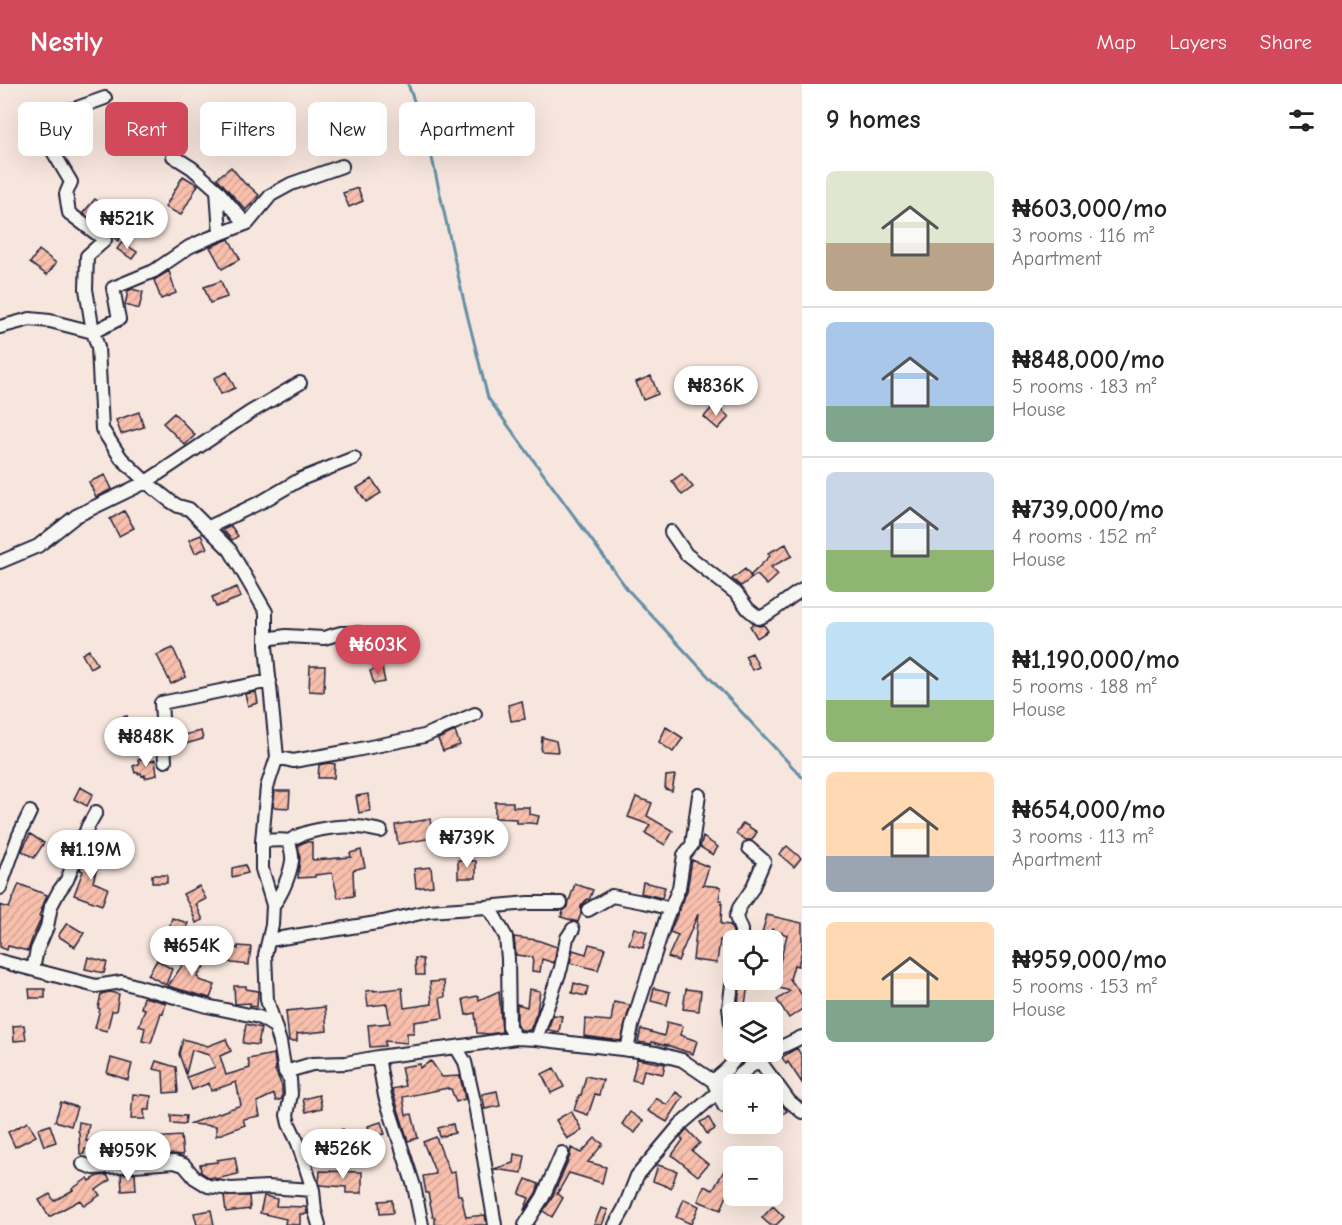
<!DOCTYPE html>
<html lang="en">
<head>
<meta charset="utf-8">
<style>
  body { margin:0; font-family:"Comic Neue",sans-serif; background:#f2f2f2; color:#222; height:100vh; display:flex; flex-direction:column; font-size:22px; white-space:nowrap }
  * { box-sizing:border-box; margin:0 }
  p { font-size:20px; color:#767676 }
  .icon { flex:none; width:33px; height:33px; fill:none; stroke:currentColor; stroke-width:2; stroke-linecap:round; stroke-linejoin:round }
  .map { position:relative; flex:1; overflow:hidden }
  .panel { display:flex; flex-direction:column; background:#fff; width:540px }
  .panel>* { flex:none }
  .top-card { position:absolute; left:18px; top:18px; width:570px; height:54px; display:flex; gap:12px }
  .tools { position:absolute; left:723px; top:846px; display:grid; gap:12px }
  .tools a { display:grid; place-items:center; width:60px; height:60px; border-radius:9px; background:#fff; box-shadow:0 6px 24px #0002; font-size:30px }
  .price { position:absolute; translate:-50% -51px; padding:0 14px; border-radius:21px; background:#fff; color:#222; font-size:20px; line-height:39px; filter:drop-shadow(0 2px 3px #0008) }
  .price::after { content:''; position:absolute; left:50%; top:36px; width:18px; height:14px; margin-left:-9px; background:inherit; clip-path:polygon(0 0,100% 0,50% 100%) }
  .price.on { background:#d1495b; color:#fff }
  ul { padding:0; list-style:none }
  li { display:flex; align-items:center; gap:18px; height:150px; padding:0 24px }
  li+li { border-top:2px solid #e0e0e0 }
  li span { display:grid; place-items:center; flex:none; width:168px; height:120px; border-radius:9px; color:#555 }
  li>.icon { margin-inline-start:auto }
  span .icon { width:72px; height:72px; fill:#fffc; stroke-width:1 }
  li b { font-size:26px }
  h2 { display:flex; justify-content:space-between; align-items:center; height:72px; padding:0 24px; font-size:26px }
  .tag { padding:0 21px; border-radius:9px; background:#fff; box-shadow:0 6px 24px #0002; font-size:21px; line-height:54px }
  .tag.on { background:#d1495b; color:#fff }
  header { display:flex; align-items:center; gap:36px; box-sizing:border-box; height:84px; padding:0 30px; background:#d1495b; color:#fff }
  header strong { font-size:28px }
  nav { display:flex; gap:33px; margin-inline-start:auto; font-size:21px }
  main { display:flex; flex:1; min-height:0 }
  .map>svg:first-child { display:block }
</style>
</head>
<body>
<header>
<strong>Nestly</strong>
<nav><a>Map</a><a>Layers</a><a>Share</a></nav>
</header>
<main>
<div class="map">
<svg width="802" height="1141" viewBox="0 0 802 1141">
  <defs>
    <pattern id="building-hatch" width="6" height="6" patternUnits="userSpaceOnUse" patternTransform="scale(1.5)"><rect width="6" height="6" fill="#f8bfad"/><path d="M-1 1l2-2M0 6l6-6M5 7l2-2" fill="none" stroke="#d4a496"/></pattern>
  </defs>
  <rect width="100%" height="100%" fill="#f7e6dd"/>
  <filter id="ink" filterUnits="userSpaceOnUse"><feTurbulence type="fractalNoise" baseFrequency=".0167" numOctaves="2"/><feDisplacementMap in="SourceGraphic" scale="12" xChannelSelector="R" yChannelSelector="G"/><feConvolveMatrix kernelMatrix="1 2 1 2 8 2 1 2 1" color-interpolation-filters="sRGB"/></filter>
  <g filter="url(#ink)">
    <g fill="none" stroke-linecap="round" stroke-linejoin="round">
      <!-- stream -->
      <path stroke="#638fa7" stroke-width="3" d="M408 0 428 56 464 218 488 314 628 506 802 693"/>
    </g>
    <!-- building -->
    <path fill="url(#building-hatch)" stroke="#22223b" stroke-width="1.5" d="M385 56 386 69 370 70 368 58Z
      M231 83 246 101 247 100 259 111 246 126 217 94Z
      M183 92 198 101 181 131 165 123Z
      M358 104 363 117 349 123 343 109Z
      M95 115 108 125 106 128 128 143 118 157 83 129Z
      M229 155 240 175 222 185 210 163Z
      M122 158 137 168 132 175 117 165Z
      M39 166 56 179 47 191 30 179Z
      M169 187 176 209 161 215 154 196Z
      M221 197 227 213 210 219 204 203Z
      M132 205 143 208 139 225 125 221 128 207Z
      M227 288 235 304 221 310 214 294Z
      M651 292 658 310 643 316 636 298Z
      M715 320 729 333 718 345 704 333Z
      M139 328 144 343 121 350 116 336Z
      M174 329 195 351 185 361 163 339Z
      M682 390 693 403 682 411 672 397Z
      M105 391 112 405 96 413 89 398Z
      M372 395 381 409 366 418 357 404Z
      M124 427 134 444 119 452 110 435Z
      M231 442 238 452 232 456 223 446Z
      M201 451 207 464 195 469 189 456Z
      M786 460 792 472 771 483 778 491 767 501 757 491 751 494 750 492 770 472 768 469Z
      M745 485 752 494 741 502 732 495Z
      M237 503 241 513 216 523 212 513Z
      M753 540 759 542 764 541 768 547 757 554 750 542Z
      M379 550 382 561 363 565 361 557 365 554Z
      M173 564 186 593 171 600 157 571Z
      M89 566 97 580 90 584 82 570Z
      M752 569 759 583 752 586 745 572Z
      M310 582H325L324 608 309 607Z
      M382 584 385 598 374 600 370 587Z
      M256 608 258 619 248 622 245 610Z
      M522 617 525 635 511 637 508 621Z
      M127 632 134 657 125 659 118 634Z
      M666 643 683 654 673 668 659 658Z
      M201 647 203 655 185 660 183 651Z
      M455 647 460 661 443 667 438 655Z
      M542 653 556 657 558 668 541 667Z
      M146 674 148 678 155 676 157 691 145 694V691L142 692 141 689 138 690V688L135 689 133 682 139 680 138 676Z
      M328 679 335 680 334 694H318L319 681Z
      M675 691 672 707 665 705 666 692Z
      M80 703 93 710 87 722 74 715Z
      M275 707H290L289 724 273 723Z
      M368 710 370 727 359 729 356 712Z
      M636 713 652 719 647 732 673 747 665 761 645 749 650 741 628 733Z
      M495 718H513V723H529V730L539 732 537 740 530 739H516V735L495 734Z
      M430 735 433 754 398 760 395 741Z
      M743 739 757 748 752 756H746L736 750Z
      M459 740H477V749H459Z
      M30 750 44 759 34 774 22 767Z
      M703 753 718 763 713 771 700 763Z
      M305 758H312V775L314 776 351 773 350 769 361 766 365 783 353 786 354 812 338 814 332 789 315 791V793L298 794 300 774 298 761Z
      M787 762 801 774 794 783 779 770Z
      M86 769 100 773 93 798 108 804 102 821 74 811 83 787 80 786Z
      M458 776 476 777V794H458Z
      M692 776 709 783 703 801 721 803 719 816H722L721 840 730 841 733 848 732 858 720 856 717 879 693 876 698 830 678 877 668 873 678 851 670 848 687 807Z
      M245 781 248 789 232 793V784Z
      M431 783 433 802 416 804 414 785Z
      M152 791H167V799H152Z
      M643 798 665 803 662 814 641 809Z
      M19 800 47 811 39 832H41L40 837 32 855 28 867 8 862 7 866 0 863V821L9 824Z
      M575 800 593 806 589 816 587 815 581 822V830L578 838 561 833 563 827 568 823 569 817Z
      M199 802 206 815 196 820 203 836 196 839 191 825 183 810Z
      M767 831 802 839V866L798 882 794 881 790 895 802 911V925L789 934 777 916 790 907 772 902V879L779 882 787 851 772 845 768 856H760Z
      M172 834 188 839 179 866 171 865V866L163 863Z
      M67 839 84 849 75 863 58 852Z
      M634 844 647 848 643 864 629 860Z
      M514 853 537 856 557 863 554 879 542 875 540 888 532 887 533 873 516 871Z
      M220 857 238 865V862L251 863 249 881 232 879 214 871Z
      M589 860 605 864 598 886 570 879 573 866 586 870Z
      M192 867 208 877 197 893 199 894V896L215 901 210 914 168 902Z
      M88 873 107 878 104 889 85 885Z
      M415 874 423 875 424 891H416Z
      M157 876 172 885 166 901 148 891Z
      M741 896H749L745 920 738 919Z
      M444 897 445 913 440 914 443 934 414 938V949H407V959L385 957V962L370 963 368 941 390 939 387 920 368 922 366 907 374 906V907L402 904 404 924 432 920 430 898Z
      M574 899 588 903 586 912 572 909Z
      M234 902H246V905L258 907 257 923 250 922V919L235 920Z
      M654 904 670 908 667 921 651 917Z
      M29 905H45V914H30Z
      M529 905 540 907 537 928 530 946H521L517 941V920L527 923Z
      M686 905 701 907 699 927 683 925Z
      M499 907 502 948 489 950 477 949 475 929 466 931 463 915 478 912 479 916Z
      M109 908 119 910 116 927H112L107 947 95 944 100 925 98 924 101 910Z
      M144 913 166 919 163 930 161 929 151 959 142 957 145 944 139 942 145 925 141 924Z
      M614 918 630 921 621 957 584 952 585 935 611 937Z
      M325 923 327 947 297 950V957H289L286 927Z
      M553 931 562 932 559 948 548 946Z
      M667 938 683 942 680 951 697 957 693 970 664 960 666 962 652 958 651 960 638 958 641 945 664 952Z
      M246 940 261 944 258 961 243 959Z
      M24 941 26 956 14 957 13 942Z
      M183 955 208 962 226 955 231 967 220 972 226 991 250 984 248 975 274 970 276 986H275L282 1002V1015L276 1017 274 1010 257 1018 260 1032 243 1035 245 1041 216 1052V1042L189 1040 241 1021 236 998 211 1007 209 999 192 1006 187 993 215 983 209 971 192 966 186 990 179 970Z
      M797 964 802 973V999L788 978 786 980 782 973Z
      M111 974 132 980 128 996 107 989Z
      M637 975 665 980 663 990 644 986 641 998 632 996Z
      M156 977 176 983 178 1008 164 1009 163 987 153 985Z
      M431 977 442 993 460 992 465 1015 456 1018 451 1005H448V1004L403 1013 406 1031 412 1030 418 1054 408 1057 392 1005 405 1002 401 983 420 980V984Z
      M554 984 564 1003 551 1009 542 990Z
      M586 992 603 996 599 1011 595 1010 588 1031 574 1026 579 1011H581Z
      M497 1007 500 1022 485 1025 482 1010Z
      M676 1008 683 1013 667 1038 648 1027 656 1014 667 1021Z
      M772 1008 787 1027 772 1037Z
      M133 1010 151 1012 150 1026H144L145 1035H131Z
      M319 1011 322 1024 306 1028 303 1015Z
      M61 1018 77 1023 71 1042 55 1037Z
      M571 1027 582 1046 567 1055 556 1036Z
      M630 1028 643 1037 635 1049 622 1040Z
      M171 1031 186 1032 185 1040 171 1039Z
      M709 1034 715 1045 707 1050 700 1038Z
      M28 1038 36 1052 15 1063 8 1048Z
      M79 1038 89 1040 86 1057H94V1065H85L84 1070H80L79 1048 78 1047Z
      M381 1038 385 1050 371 1054 368 1042Z
      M453 1040 455 1049 440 1053 438 1044Z
      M50 1041 56 1058 44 1062 38 1045Z
      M343 1045 348 1059 333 1064 327 1052Z
      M687 1045 700 1059 692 1067 708 1080 698 1092 672 1071 683 1056 680 1053Z
      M181 1052 183 1071 173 1070 126 1073 124 1056Z
      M436 1053 450 1089 455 1088 458 1111H461L466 1133 485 1131 487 1141H435V1133H433L428 1109H426L423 1092 436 1090 423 1058Z
      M595 1054 603 1060 588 1078 606 1083 602 1099 569 1089 557 1110 563 1114 552 1133 543 1127 551 1116 570 1072 571 1064 581 1069Z
      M514 1070 525 1072 522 1089 494 1085 513 1079Z
      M235 1073 238 1090 216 1095 214 1093 210 1094 201 1088 200 1080 217 1078V1076Z
      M658 1081 677 1087 671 1104 653 1097Z
      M726 1083 734 1087V1106L730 1104 721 1126 698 1117 704 1102 713 1106Z
      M320 1087 362 1088V1109H346V1103L320 1101 319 1098Z
      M135 1089 136 1106 122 1107 121 1090Z
      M107 1091 110 1096 96 1106 100 1111 84 1122 80 1116 49 1133 39 1116 50 1110 54 1117 73 1106 72 1105 88 1094 90 1097 98 1092Z
      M526 1095 539 1100 536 1109 525 1126H524L529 1114 519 1110Z
      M224 1112H249L250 1125 226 1128Z
      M264 1112 277 1115 276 1122 306 1123 307 1130H300V1141L285 1140 286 1135 260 1129Z
      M684 1115 699 1122 691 1140 676 1133Z
      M392 1116 393 1129 380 1130 379 1117Z
      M773 1122 784 1133 776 1141H770L762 1134Z
      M601 1124 608 1126 602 1141H594Z
      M211 1126 214 1141H197L194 1129Z"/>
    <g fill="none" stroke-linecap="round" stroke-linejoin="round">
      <!-- minor casing -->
      <g stroke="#22223b" stroke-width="16">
        <path id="minor" d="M105 14 74 25 46 30 49 61 71 98 66 110 69 129 105 156 87 172 86 205 93 248 119 235 113 204 154 187 189 163 207 155 248 139 271 111 291 100 342 82
          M173 72 192 84 217 106 220 150
          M217 106 246 140
          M0 243 30 235 50 237 93 248 98 263 102 345 121 374 146 398 170 417 178 422 189 425 230 466 266 528V562L277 673 267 703 262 757V785L273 821 272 841 265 871 267 916 280 958 285 988 290 995 291 1010 287 1031 289 1040 298 1059 313 1106 315 1127 319 1141
          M207 444 263 417 301 395 354 374
          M671 448 686 470 737 510 748 525 759 534C775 528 787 514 802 506
          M0 478 38 462 76 432 146 398 249 329 300 299
          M266 555 286 552 324 554 341 549H358
          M277 673 293 677 351 667 424 652 475 630
          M165 677 161 619 270 597
          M262 757C271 757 280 755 289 757 304 746 339 741 357 743 365 743 373 746 381 747
          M0 804 19 751 30 728
          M273 821C282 811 290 790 292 777 293 771 290 763 289 757
          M486 823 528 819H561
          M588 826 612 812 648 819 671 825
          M269 856 383 838 429 827 486 823 493 830 506 853 508 875 509 943 516 954
          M741 856V846L736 833 739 824 752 805 764 777 749 764
          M0 877 96 902 122 898 207 922 259 933 274 942
          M734 884 729 924 734 962
          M33 885 37 866 47 843 51 822 59 807 67 796 88 742 96 728
          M536 955 561 884 567 854 573 845
          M456 963 516 954 536 955 656 969 682 976 713 997 724 1022
          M627 966 632 942 640 916 666 835 679 804 684 771 692 761 699 711
          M378 973 456 963 465 978 476 1026 495 1141
          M759 976 789 1017 802 1028
          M285 988 312 980 346 979 378 973 385 1012 414 1102 422 1141
          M713 997 728 984 736 974 735 968
          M83 1080 94 1084 174 1078 184 1081 195 1094 208 1102 231 1105 267 1103 313 1106
          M525 1141 543 1113 562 1069
          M615 1141 624 1125 637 1092 680 1041 718 1008 759 976 779 964 802 953"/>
      </g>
      <!-- minor -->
      <use href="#minor" stroke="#f6f6f2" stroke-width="12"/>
    </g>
  </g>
</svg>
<div class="tools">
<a><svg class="icon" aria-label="locate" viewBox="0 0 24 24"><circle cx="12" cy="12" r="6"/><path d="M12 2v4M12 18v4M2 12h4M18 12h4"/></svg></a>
<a><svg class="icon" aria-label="layers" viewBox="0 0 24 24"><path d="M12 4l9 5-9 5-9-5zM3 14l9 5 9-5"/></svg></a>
<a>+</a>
<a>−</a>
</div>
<b class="price" style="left:127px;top:166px">₦521K</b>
<b class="price" style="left:716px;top:333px">₦836K</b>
<b class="price on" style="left:378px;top:592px">₦603K</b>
<b class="price" style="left:146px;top:684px">₦848K</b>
<b class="price" style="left:467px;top:785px">₦739K</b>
<b class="price" style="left:91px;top:797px">₦1.19M</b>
<b class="price" style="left:192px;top:893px">₦654K</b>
<b class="price" style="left:343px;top:1096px">₦526K</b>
<b class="price" style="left:128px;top:1098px">₦959K</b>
<div class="top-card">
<a class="tag">Buy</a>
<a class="tag on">Rent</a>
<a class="tag">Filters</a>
<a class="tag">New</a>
<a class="tag">Apartment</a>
</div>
</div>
<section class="panel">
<h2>9 homes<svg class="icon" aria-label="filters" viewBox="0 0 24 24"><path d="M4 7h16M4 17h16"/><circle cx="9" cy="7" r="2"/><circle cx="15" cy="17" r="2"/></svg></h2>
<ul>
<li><span style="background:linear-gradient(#dfe7d0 60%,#b9a48a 0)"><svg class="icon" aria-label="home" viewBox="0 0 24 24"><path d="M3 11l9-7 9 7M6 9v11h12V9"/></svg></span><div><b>₦603,000/mo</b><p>3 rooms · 116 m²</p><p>Apartment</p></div></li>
<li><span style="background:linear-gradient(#a9c7e8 70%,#7fa58c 0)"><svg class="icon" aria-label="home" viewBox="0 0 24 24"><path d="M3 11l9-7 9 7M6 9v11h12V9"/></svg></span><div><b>₦848,000/mo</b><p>5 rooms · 183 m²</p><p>House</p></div></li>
<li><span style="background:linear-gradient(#c9d6e8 65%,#8fb573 0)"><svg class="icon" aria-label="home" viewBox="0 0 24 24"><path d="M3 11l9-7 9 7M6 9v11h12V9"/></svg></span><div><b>₦739,000/mo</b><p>4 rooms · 152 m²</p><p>House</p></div></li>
<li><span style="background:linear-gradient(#bfe0f5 65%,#8fb573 0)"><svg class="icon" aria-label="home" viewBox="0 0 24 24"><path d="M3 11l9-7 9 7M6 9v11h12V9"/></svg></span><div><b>₦1,190,000/mo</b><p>5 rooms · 188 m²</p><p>House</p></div></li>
<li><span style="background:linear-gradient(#ffd9b3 70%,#9aa5b1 0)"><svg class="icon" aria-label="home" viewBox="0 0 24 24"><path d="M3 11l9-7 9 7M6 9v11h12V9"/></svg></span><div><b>₦654,000/mo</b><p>3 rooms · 113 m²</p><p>Apartment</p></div></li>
<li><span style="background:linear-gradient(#ffd9b3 65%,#7fa58c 0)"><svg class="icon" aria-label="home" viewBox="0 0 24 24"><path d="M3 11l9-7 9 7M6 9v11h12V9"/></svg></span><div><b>₦959,000/mo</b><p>5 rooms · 153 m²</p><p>House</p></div></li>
</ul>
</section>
</main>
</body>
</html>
